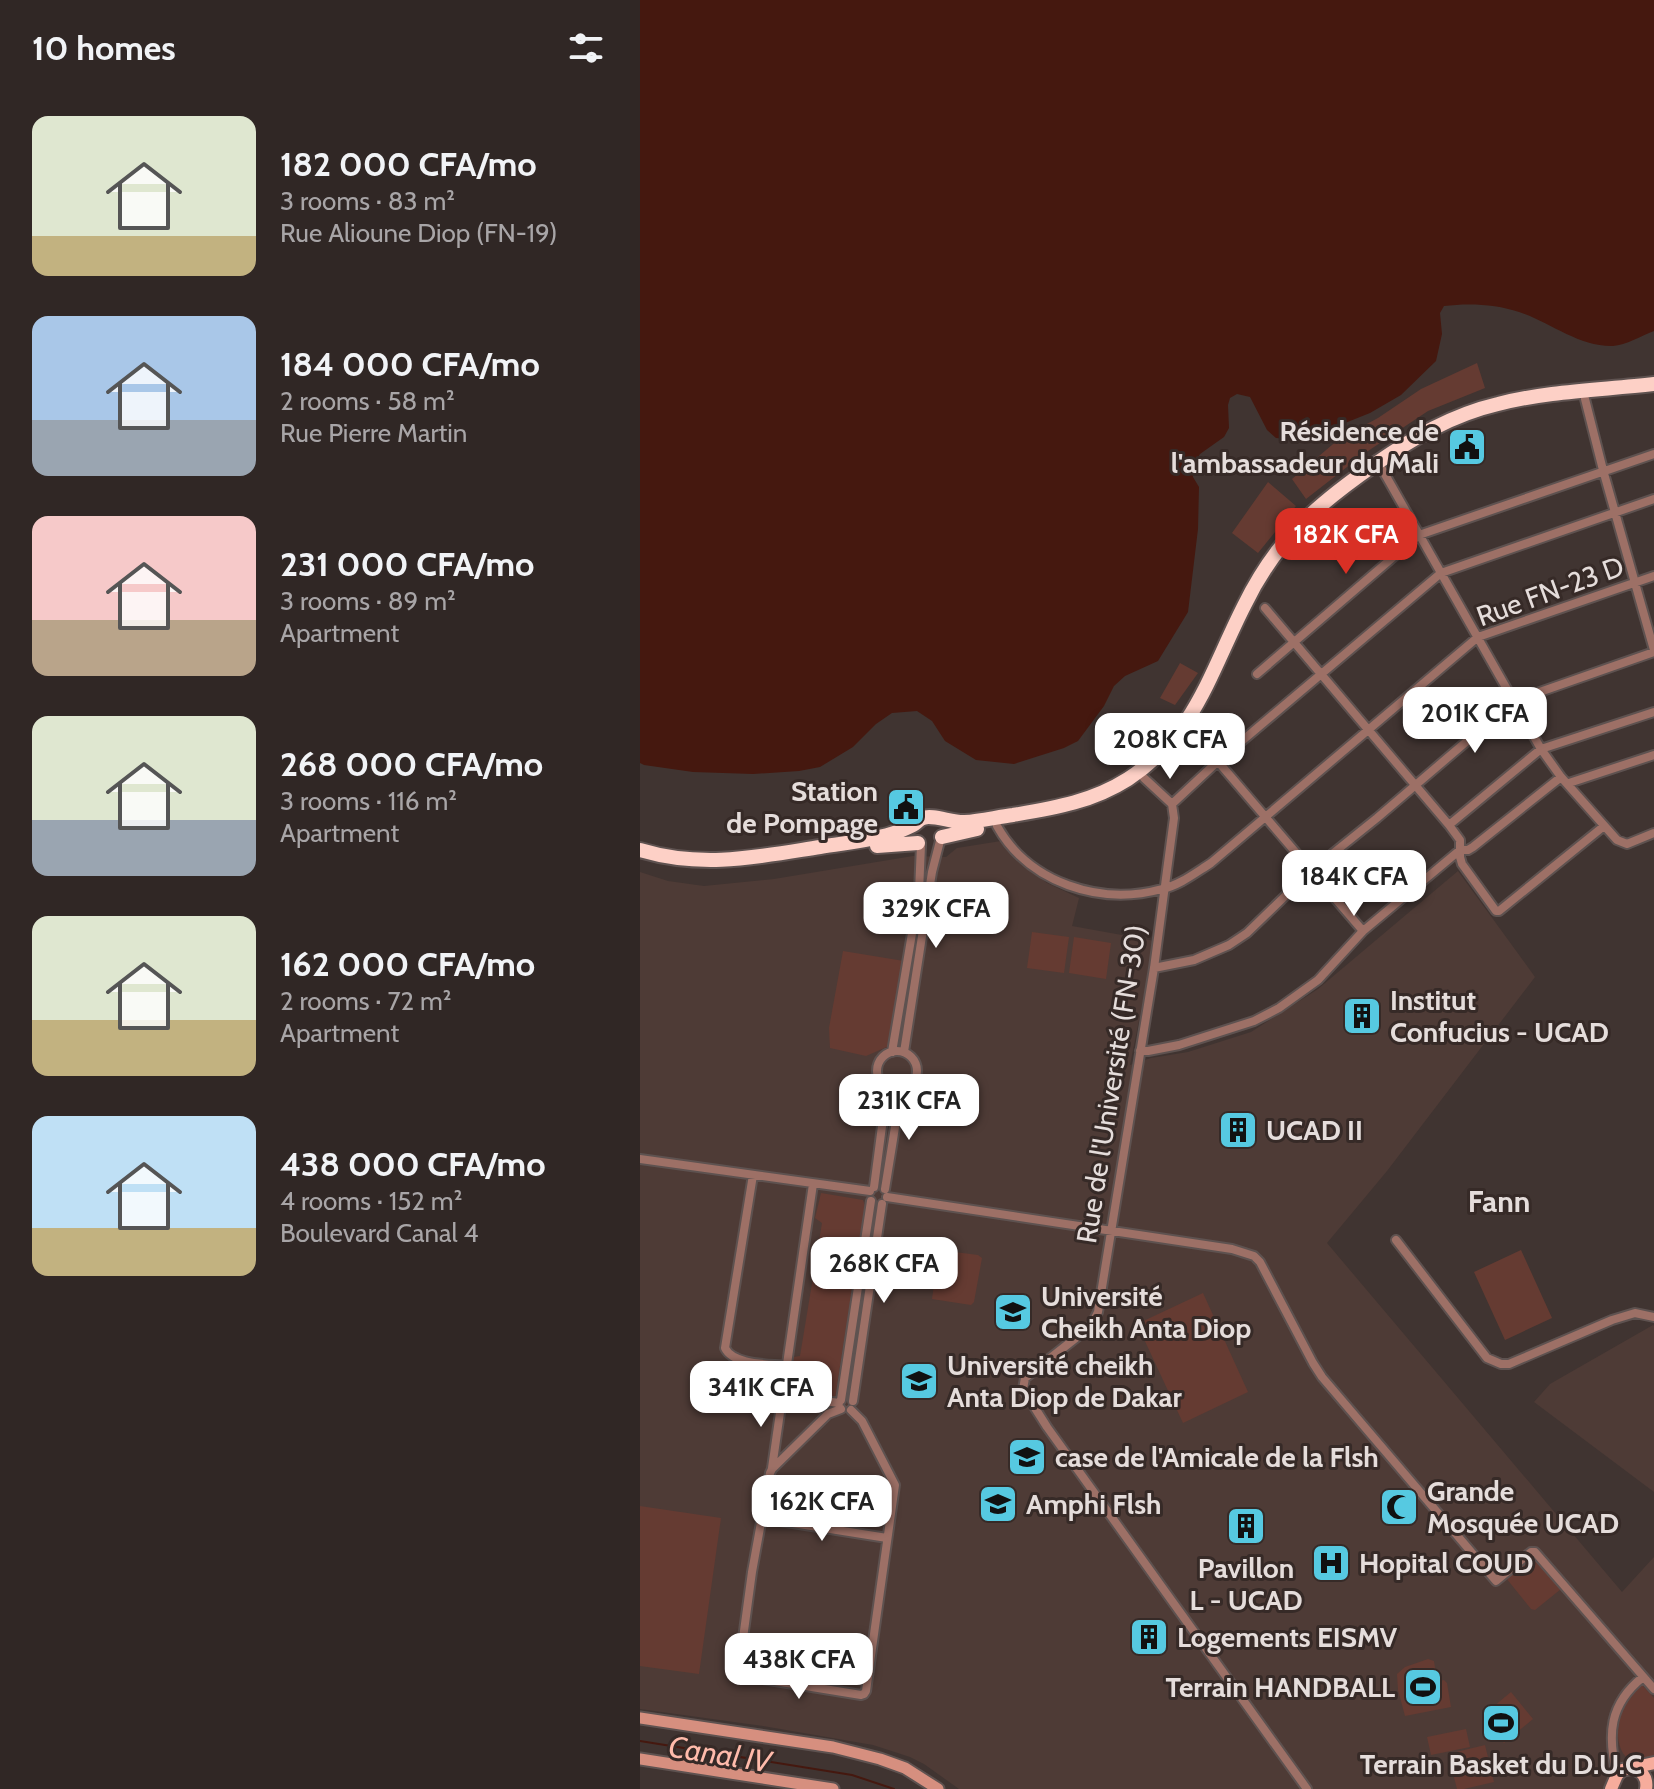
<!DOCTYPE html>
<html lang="en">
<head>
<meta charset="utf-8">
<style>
  body { margin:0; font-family:Cabin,sans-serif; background:#3c3332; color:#f1f3f6; height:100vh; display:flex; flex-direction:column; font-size:30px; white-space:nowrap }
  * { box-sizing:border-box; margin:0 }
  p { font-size:26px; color:#a8a5a7 }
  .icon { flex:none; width:44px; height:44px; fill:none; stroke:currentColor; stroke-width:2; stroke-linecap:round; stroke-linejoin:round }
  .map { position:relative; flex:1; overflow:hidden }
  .side { display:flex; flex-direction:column; background:#302725; width:640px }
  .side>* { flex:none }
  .price { position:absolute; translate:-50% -68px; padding:0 18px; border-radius:16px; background:#fff; color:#222; font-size:26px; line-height:52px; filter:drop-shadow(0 2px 4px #0008) }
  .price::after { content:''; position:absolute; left:50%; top:48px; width:24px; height:18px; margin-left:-12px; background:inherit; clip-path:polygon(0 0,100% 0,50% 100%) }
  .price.active { background:#d93025; color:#fff }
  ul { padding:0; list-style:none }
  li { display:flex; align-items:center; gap:24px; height:200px; padding:0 32px }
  li span { display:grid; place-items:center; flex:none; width:224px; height:160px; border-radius:16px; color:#555 }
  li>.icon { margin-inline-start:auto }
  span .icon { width:96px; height:96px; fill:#fffc; stroke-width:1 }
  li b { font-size:34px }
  h2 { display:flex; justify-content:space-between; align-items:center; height:96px; padding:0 32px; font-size:34px }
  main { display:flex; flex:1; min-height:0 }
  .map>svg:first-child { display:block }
</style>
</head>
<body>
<main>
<section class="side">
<h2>10 homes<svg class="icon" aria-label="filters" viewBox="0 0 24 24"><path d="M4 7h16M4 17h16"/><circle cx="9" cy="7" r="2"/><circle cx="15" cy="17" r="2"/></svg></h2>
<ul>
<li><span style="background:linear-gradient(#dfe7d0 75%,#c2b280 0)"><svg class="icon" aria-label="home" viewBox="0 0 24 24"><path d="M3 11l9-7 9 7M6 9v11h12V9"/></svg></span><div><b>182 000 CFA/mo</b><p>3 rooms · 83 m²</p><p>Rue Alioune Diop (FN-19)</p></div></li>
<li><span style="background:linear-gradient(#a9c7e8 65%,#9aa5b1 0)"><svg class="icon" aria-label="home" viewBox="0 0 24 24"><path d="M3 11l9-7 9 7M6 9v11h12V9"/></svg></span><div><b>184 000 CFA/mo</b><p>2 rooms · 58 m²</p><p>Rue Pierre Martin</p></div></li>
<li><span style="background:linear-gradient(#f6c9c9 65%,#b9a48a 0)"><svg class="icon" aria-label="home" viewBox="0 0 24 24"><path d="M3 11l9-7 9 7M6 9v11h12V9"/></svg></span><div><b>231 000 CFA/mo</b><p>3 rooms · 89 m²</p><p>Apartment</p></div></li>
<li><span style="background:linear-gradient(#dfe7d0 65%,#9aa5b1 0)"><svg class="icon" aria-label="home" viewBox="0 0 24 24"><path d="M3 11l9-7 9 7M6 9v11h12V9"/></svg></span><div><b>268 000 CFA/mo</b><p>3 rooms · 116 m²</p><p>Apartment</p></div></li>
<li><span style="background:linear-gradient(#dfe7d0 65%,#c2b280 0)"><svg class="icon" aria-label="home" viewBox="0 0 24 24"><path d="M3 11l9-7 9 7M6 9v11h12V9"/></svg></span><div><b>162 000 CFA/mo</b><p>2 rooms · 72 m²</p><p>Apartment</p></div></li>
<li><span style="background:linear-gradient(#bfe0f5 70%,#c2b280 0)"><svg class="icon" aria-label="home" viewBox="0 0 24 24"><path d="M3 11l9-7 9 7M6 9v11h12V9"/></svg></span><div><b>438 000 CFA/mo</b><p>4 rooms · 152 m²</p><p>Boulevard Canal 4</p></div></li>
</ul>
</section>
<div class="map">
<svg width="1014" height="1789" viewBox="0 0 1014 1789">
  <rect width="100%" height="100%" fill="#403431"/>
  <!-- built -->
  <path fill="#4e3b36" d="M361 841 382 864 407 883 439 898 432 926 515 941 490 1065 511 1058 548 1052 611 1032 678 989 818 871 895 977 747 1171 687 1243 982 1592 1014 1557V1757L999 1761H989L963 1789H319L284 1764 270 1757 233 1745 123 1726 0 1709V872L28 881 64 886 134 879 273 856 306 857 317 848Z
    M1013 1325 1014 1326V1492L894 1402 910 1384Z"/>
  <!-- green -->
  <path fill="#653b32" d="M837 363 845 388 788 411 725 453 666 499 652 479 699 439 738 418 781 389Z
    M628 482 656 506 618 553 592 533Z
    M540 663 558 673 535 705 520 698Z
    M392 932 429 937 424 973 387 968Z
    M434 937 471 943 466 979 429 973Z
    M203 951 264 961 249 1046 226 1056 190 1048 189 1028Z
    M181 1193 223 1200 225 1206 195 1398 148 1391 154 1357 160 1356 182 1223 175 1218Z
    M299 1250 338 1255 342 1258 334 1302 331 1305 292 1299Z
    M881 1250 912 1318 865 1340 834 1272Z
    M563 1293 608 1392 543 1423 497 1324Z
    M0 1506 81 1518 59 1674 0 1666Z
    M891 1555H895L921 1585V1589L895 1610 891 1609 866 1578 868 1575Z
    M788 1659 794 1661 797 1681 804 1680 807 1683 811 1707 765 1716 758 1690 757 1674 765 1667Z
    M1002 1685 1014 1698V1757C984 1774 973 1743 980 1718 984 1705 992 1695 1002 1685Z
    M871 1692 893 1719 864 1743 842 1716Z
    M826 1729 830 1747 791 1755 787 1737Z
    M845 1745 854 1782 824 1789H817L808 1754Z"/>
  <!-- water -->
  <path fill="#45180f" d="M0 0H1014V331C1001 336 986 345 973 346 939 347 910 322 879 312 856 304 828 303 804 306L800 313 802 334 796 361 761 395 730 413 690 429 668 436 647 439 636 438 627 430 610 397 597 394 590 398 588 405 589 428 584 437 560 454 553 466V477L559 487 558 529 548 612 518 661 485 676 474 686 464 706 438 741 424 748 374 764 336 760 305 741 292 721 277 711 252 713 236 724 213 747 180 767 159 771 113 774 53 772 4 765 0 763Z"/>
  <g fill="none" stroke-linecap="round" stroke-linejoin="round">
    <!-- stream -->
    <path stroke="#45180f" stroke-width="2" d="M0 1741 212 1775 254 1789"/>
    <!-- street casing -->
    <g stroke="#5e5250" stroke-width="12">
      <path id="street" d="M945 399 963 470 1014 650
        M742 469 901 749 921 777 977 840 987 844 1014 833
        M625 608 809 825 820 840V857L822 864 856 911H859L964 826
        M617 674 779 535 1014 454
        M551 730 723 931
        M504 778 532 804
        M929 783 1014 755
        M532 804 534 818 514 968 458 1312 451 1326 385 1378 383 1389 407 1427 667 1789
        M532 804 577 762 801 573 1014 499
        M809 825 901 749 1014 712
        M357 826C389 883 460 906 522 889 540 885 555 873 571 863L838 637 1014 576
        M514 968 554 960 589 945 607 933 671 871 737 818 874 701 1014 652
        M500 1051H508L539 1045 614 1021 639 1008 678 980 723 931 820 850H828L833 847 921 777
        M237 1071a20 20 0 1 1 40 0a20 20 0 1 1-40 0Z
        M252 1052 279 892 281 845
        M264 1052 292 872 300 841
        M0 1159 230 1191
        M113 1175 85 1348C93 1365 129 1364 146 1366
        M234 1187 247 1088
        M245 1189 261 1090
        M247 1197 592 1249 614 1256 620 1262 673 1363 682 1377 856 1581 891 1552H895L1014 1689
        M756 1240 847 1358 861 1364H869L972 1320 995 1313 1014 1317
        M142 1395 199 1403
        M201 1400 231 1201
        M213 1401 242 1204
        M201 1409 188 1414 132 1469 130 1473 112 1572 98 1675 221 1695 224 1694 226 1691 255 1485 222 1421 211 1410
        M132 1468 173 1184
        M121 1518 247 1538
        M977 1775C967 1735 969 1704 1003 1677"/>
    </g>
    <!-- secondary casing -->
    <g stroke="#5e5250" stroke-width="15">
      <path id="secondary" d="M0 1718 193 1747 240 1759 265 1768 298 1789
        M0 1759 193 1789"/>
    </g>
    <!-- primary casing -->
    <g stroke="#5e5250" stroke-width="16">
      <path id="primary" d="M991 1768C1002 1770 1008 1778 1006 1789
        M971 1789 977 1775 982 1770 1014 1763"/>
    </g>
    <!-- highway casing -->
    <g stroke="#5e5250" stroke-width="18">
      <path id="highway" d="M302 837 337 829
        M237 846 278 843
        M0 850C63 869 117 857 180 847 203 843 229 841 251 834 258 832 267 828 273 825 275 824 281 818 283 818 292 814 313 823 325 822 341 821 357 817 373 815 414 808 452 802 488 779 555 735 570 673 604 606 636 540 675 506 734 465 773 438 811 415 858 404 908 391 962 390 1014 384"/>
    </g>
    <!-- street -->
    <use href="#street" stroke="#9d7066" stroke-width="8"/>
    <!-- secondary -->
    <use href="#secondary" stroke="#d68f7f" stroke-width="11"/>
    <!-- primary -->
    <use href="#primary" stroke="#f6ac9c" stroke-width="12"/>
    <!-- highway -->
    <use href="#highway" stroke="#fdd0c6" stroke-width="14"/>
  </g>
  <!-- icons -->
  <defs>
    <g id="civic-square" transform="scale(2)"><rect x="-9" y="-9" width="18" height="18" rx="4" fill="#56c9e1" stroke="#362a27"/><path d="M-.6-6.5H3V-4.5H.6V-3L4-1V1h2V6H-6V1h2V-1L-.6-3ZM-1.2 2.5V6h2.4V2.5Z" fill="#111"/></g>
    <g id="building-square" transform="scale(2)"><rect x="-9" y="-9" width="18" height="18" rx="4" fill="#56c9e1" stroke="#362a27"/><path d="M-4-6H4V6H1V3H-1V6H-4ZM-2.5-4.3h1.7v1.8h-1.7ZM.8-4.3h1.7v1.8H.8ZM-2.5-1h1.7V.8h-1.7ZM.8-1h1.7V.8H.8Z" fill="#111"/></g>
    <g id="university-square" transform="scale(2)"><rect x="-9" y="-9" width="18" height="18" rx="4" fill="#56c9e1" stroke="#362a27"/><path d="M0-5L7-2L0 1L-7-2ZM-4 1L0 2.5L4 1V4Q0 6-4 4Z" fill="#111"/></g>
    <g id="mosque-square" transform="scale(2)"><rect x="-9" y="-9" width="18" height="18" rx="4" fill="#56c9e1" stroke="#362a27"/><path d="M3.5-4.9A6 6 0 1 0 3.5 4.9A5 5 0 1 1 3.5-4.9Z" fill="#111"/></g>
    <g id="hospital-square" transform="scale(2)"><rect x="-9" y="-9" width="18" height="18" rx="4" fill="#56c9e1" stroke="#362a27"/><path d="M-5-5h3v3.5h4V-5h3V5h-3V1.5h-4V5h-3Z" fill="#111"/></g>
    <g id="stadium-square" transform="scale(2)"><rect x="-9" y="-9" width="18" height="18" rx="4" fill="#56c9e1" stroke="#362a27"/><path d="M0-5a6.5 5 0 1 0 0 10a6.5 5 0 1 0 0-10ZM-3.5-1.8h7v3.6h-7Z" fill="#111"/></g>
  </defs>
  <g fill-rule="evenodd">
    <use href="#civic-square" x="827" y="447"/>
    <use href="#civic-square" x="266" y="807"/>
    <use href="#building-square" x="722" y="1016"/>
    <use href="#building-square" x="598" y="1130"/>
    <use href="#university-square" x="373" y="1312"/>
    <use href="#university-square" x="279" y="1381"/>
    <use href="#university-square" x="387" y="1457"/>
    <use href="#university-square" x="358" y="1504"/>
    <use href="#mosque-square" x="759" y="1507"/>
    <use href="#building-square" x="606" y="1526"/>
    <use href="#hospital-square" x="691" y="1563"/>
    <use href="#building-square" x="509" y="1637"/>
    <use href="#stadium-square" x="783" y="1687"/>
    <use href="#stadium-square" x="861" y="1723"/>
  </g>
  <g text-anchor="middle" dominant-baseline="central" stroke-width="6" stroke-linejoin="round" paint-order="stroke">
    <!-- poi labels -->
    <g font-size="28" font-weight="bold" fill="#e5dddb" stroke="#362a27" text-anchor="start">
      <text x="799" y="431" text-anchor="end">Résidence de<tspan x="799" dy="32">l'ambassadeur du Mali</tspan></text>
      <text x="238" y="791" text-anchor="end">Station<tspan x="238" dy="32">de Pompage</tspan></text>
      <text x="750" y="1000">Institut<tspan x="750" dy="32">Confucius - UCAD</tspan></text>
      <text x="626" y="1130">UCAD II</text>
      <text x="401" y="1296">Université<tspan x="401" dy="32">Cheikh Anta Diop</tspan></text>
      <text x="307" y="1365">Université cheikh<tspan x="307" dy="32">Anta Diop de Dakar</tspan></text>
      <text x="415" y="1457">case de l'Amicale de la Flsh</text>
      <text x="787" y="1491">Grande<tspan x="787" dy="32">Mosquée UCAD</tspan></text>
      <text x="386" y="1504">Amphi Flsh</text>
      <text x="719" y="1563">Hopital COUD</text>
      <text x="606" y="1568" text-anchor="middle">Pavillon<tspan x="606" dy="32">L - UCAD</tspan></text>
      <text x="537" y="1637">Logements EISMV</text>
      <text x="755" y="1687" text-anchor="end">Terrain HANDBALL</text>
      <text x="861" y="1764" text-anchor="middle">Terrain Basket du D.U.C</text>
    </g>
    <!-- street labels -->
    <g font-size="28" fill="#e5dddb" stroke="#362a27">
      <text transform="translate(910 591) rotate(-20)">Rue FN-23 D</text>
      <text transform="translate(471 1084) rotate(-81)">Rue de l'Université (FN-30)</text>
    </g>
    <!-- neighbourhood labels -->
    <g font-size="30" font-weight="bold" fill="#e5dddb" stroke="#362a27">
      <text x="859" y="1201">Fann</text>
    </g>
    <!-- water labels -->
    <g font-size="30" font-style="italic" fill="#ffbbab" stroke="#362a27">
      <text transform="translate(80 1754) rotate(9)">Canal IV</text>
    </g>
  </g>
</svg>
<b class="price active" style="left:706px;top:576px">182K CFA</b>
<b class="price" style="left:835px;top:755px">201K CFA</b>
<b class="price" style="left:530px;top:781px">208K CFA</b>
<b class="price" style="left:714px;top:918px">184K CFA</b>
<b class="price" style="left:296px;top:950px">329K CFA</b>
<b class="price" style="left:269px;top:1142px">231K CFA</b>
<b class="price" style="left:244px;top:1305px">268K CFA</b>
<b class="price" style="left:121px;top:1429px">341K CFA</b>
<b class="price" style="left:182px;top:1543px">162K CFA</b>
<b class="price" style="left:159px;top:1701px">438K CFA</b>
</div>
</main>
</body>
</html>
